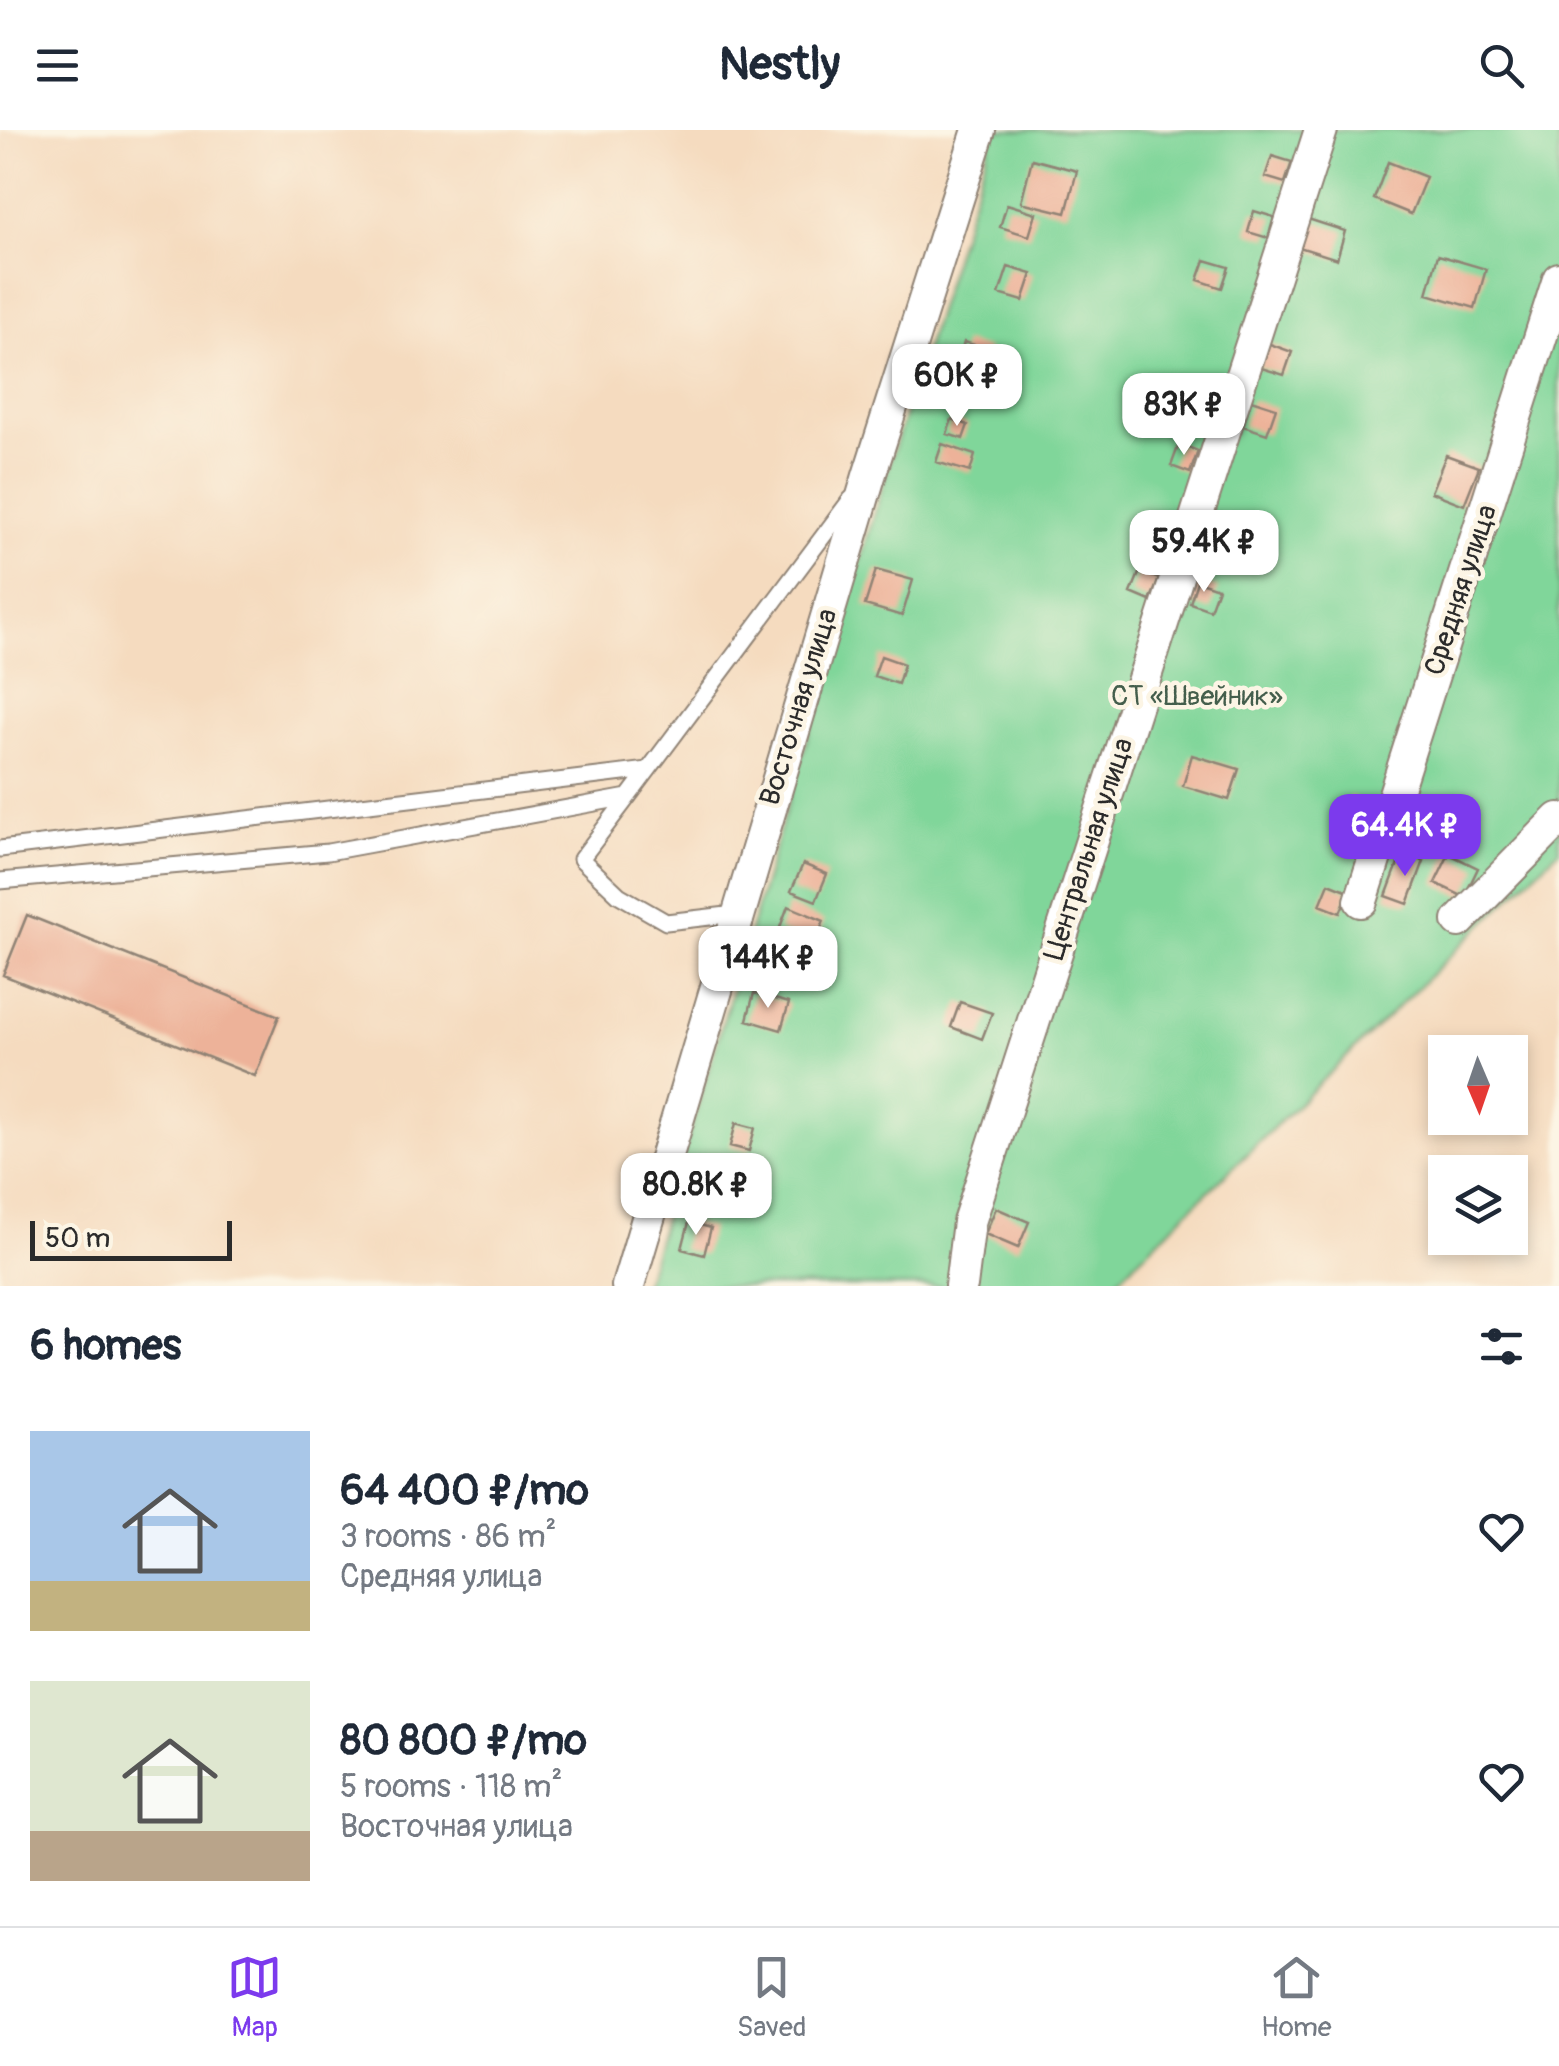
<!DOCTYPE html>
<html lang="en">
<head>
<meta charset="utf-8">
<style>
  body { margin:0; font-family:Pangolin,sans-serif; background:#f6f6f7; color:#1f2937; height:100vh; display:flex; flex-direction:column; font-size:38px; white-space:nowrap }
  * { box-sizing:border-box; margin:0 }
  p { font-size:32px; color:#747a83 }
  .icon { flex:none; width:55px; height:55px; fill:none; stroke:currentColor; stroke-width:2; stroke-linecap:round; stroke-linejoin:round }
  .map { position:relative; height:1156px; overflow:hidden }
  .drawer { display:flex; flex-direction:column; background:#fff; flex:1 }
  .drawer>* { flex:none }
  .needle { width:65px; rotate:178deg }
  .fabs { position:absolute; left:1428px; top:905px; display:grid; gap:20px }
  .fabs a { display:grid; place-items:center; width:100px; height:100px; border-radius:0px; background:#fff; box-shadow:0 5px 15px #0003; font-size:50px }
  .scale { position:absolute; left:30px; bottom:25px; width:202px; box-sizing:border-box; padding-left:10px; border:5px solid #2b2b2b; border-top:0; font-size:28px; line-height:35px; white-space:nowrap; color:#2b2b2b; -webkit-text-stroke:8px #fcf5e5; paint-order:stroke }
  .price { position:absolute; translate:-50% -85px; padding:0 22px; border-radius:20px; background:#fff; color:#222; font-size:32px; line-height:65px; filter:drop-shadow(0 2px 5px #0008) }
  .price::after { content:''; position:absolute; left:50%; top:60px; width:30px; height:22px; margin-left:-15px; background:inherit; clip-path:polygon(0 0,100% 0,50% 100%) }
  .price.current { background:#7c3aed; color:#fff }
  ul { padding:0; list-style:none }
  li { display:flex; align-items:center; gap:30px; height:250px; padding:0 30px }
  li span { display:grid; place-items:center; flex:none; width:280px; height:200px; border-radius:0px; color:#555 }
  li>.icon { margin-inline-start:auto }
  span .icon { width:120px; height:120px; fill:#fffc; stroke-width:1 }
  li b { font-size:42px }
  h2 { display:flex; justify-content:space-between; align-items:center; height:120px; padding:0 30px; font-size:42px }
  header { display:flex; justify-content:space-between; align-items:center; height:130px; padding:0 30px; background:#fff; font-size:45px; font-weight:700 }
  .dock { display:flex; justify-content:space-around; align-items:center; height:140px; border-top:2px solid #e0e1e3; background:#fff; font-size:28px; color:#747a83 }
  .dock a { display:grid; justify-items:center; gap:5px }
  .dock .current { color:#7c3aed }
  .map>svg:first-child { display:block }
</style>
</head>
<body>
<header><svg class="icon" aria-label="menu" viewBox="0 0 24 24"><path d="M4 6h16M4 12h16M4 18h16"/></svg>Nestly<svg class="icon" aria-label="search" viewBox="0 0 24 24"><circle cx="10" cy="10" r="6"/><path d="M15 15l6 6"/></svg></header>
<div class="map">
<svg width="1559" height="1156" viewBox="0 0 1559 1156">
  <rect width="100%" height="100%" fill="#fcf5e5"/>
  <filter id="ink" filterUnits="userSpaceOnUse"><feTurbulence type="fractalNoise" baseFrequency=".01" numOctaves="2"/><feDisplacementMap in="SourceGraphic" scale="20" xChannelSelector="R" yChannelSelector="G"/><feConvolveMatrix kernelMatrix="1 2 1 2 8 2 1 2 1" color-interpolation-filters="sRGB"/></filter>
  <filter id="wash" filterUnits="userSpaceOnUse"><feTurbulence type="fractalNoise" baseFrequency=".0048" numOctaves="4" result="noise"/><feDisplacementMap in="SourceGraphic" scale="40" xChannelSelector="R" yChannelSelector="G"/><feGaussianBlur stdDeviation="2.25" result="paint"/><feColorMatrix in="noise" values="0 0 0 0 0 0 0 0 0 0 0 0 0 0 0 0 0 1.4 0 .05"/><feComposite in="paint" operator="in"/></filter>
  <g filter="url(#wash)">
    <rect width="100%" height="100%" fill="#f5dbbf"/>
    <!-- green -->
    <path fill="#80d69a" stroke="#568062" stroke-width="2.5" d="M994 0H1559V720L1111 1156H644L885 348Z"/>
    <g id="blocks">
      <!-- building -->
      <path fill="#edb299" d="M1272 26 1292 32 1285 53 1265 47Z
        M1032 29 1077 41 1066 83 1021 72Z
        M1388 32 1426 47 1411 84 1374 69Z
        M1007 74 1036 83 1029 106 1000 97Z
        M1254 81 1274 87 1268 108 1248 102Z
        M1308 89 1345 101 1337 129 1299 117Z
        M1438 125 1486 139 1475 178 1427 164Z
        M1205 130 1229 137 1222 158 1198 150Z
        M1008 137 1032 144 1023 171 999 164Z
        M964 212 988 219 980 246 956 240Z
        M1267 213 1292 222 1284 245 1258 237Z
        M1251 270 1276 278 1267 304 1243 296Z
        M952 289 968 295 963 309 947 304Z
        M942 314 975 325 970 342 936 332Z
        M1179 314 1198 321 1190 343 1171 336Z
        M1446 325 1479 337 1464 375 1431 362Z
        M1215 388 1235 395 1226 421 1206 414Z
        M876 440 913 450 902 486 865 475Z
        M1140 441 1159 449 1150 471 1131 463Z
        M1197 451 1218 458 1210 480 1190 473Z
        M881 526 904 534 898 554 874 546Z
        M1192 625 1239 639 1229 670 1183 656Z
        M1350 666 1375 677 1361 710 1336 700Z
        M1402 723 1424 731 1408 774 1386 766Z
        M1449 724 1478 738 1464 767 1435 753Z
        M803 734 827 744 816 771 791 761Z
        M1329 753 1349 761 1340 783 1320 775Z
        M788 776 824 791 814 815 779 800Z
        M27 785 279 886 255 946 3 845Z
        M754 863 789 873 781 900 747 890Z
        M960 872 992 883 982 909 951 897Z
        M736 993 755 998 749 1021 730 1016Z
        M707 1045 728 1048 724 1069 704 1065Z
        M996 1078 1029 1092 1018 1118 985 1104Z
        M689 1092 711 1098 704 1125 682 1119Z"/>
    </g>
  </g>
  <g filter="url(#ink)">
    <use href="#blocks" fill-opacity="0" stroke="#908375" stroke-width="2.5"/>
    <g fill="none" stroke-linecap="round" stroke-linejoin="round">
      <!-- lane casing -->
      <g stroke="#908375" stroke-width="19">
        <path id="lane" d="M628 667 581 729 619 765 666 792 736 784
          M0 719 648 640
          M0 751 328 722 628 667 851 369"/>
      </g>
      <!-- street casing -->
      <g stroke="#908375" stroke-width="36">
        <path id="street" d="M1361 771 1559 149
          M1459 791 1559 689
          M628 1156 869 346 979 0
          M961 1156 969 1092 1321 0"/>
      </g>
      <!-- lane -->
      <use href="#lane" stroke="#fff" stroke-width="15"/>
      <!-- street -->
      <use href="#street" stroke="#fff" stroke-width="32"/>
    </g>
  </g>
  <g text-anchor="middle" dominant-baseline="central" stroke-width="9" stroke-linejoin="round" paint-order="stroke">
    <!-- street labels -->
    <g font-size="28" fill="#2b2b2b" stroke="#fcf5e5">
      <text transform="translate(1461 460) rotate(-72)">Средняя улица</text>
      <text transform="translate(799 577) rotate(-73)">Восточная улица</text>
      <text transform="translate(1089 719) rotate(-72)">Центральная улица</text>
    </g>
    <!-- park labels -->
    <g font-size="28" fill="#445e4c" stroke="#fcf5e5">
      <text x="1197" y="566">СТ «Швейник»</text>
    </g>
  </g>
</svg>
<div class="fabs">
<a><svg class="needle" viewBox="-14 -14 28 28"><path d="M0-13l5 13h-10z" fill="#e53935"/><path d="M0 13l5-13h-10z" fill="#747a83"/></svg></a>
<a><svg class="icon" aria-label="layers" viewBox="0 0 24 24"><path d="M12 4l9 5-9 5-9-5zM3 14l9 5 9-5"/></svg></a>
</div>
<div class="scale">50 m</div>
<b class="price" style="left:957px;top:299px">60K ₽</b>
<b class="price" style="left:1184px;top:328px">83K ₽</b>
<b class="price" style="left:1204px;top:465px">59.4K ₽</b>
<b class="price current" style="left:1405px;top:749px">64.4K ₽</b>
<b class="price" style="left:768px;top:881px">144K ₽</b>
<b class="price" style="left:696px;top:1108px">80.8K ₽</b>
</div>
<section class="drawer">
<h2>6 homes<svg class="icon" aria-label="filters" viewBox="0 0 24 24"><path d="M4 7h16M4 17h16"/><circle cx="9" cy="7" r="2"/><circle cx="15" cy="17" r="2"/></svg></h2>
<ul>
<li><span style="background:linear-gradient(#a9c7e8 75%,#c2b280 0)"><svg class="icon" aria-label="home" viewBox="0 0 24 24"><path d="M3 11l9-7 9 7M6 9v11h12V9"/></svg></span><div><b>64 400 ₽/mo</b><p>3 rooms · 86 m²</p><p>Средняя улица</p></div><svg class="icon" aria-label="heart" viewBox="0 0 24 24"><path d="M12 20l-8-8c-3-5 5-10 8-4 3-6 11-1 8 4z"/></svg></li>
<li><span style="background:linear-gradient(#dfe7d0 75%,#b9a48a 0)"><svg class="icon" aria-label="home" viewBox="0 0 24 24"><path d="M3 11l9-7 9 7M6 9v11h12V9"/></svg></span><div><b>80 800 ₽/mo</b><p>5 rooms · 118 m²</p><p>Восточная улица</p></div><svg class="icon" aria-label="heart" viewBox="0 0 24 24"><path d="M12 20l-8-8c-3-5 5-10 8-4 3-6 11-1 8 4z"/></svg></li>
</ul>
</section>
<nav class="dock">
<a class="current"><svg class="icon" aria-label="map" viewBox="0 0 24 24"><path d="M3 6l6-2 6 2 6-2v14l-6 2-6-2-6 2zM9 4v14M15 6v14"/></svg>Map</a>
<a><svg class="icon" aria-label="saved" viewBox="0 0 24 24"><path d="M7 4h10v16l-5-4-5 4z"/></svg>Saved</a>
<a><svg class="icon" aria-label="home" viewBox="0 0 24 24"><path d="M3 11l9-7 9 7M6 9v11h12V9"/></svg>Home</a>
</nav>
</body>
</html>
